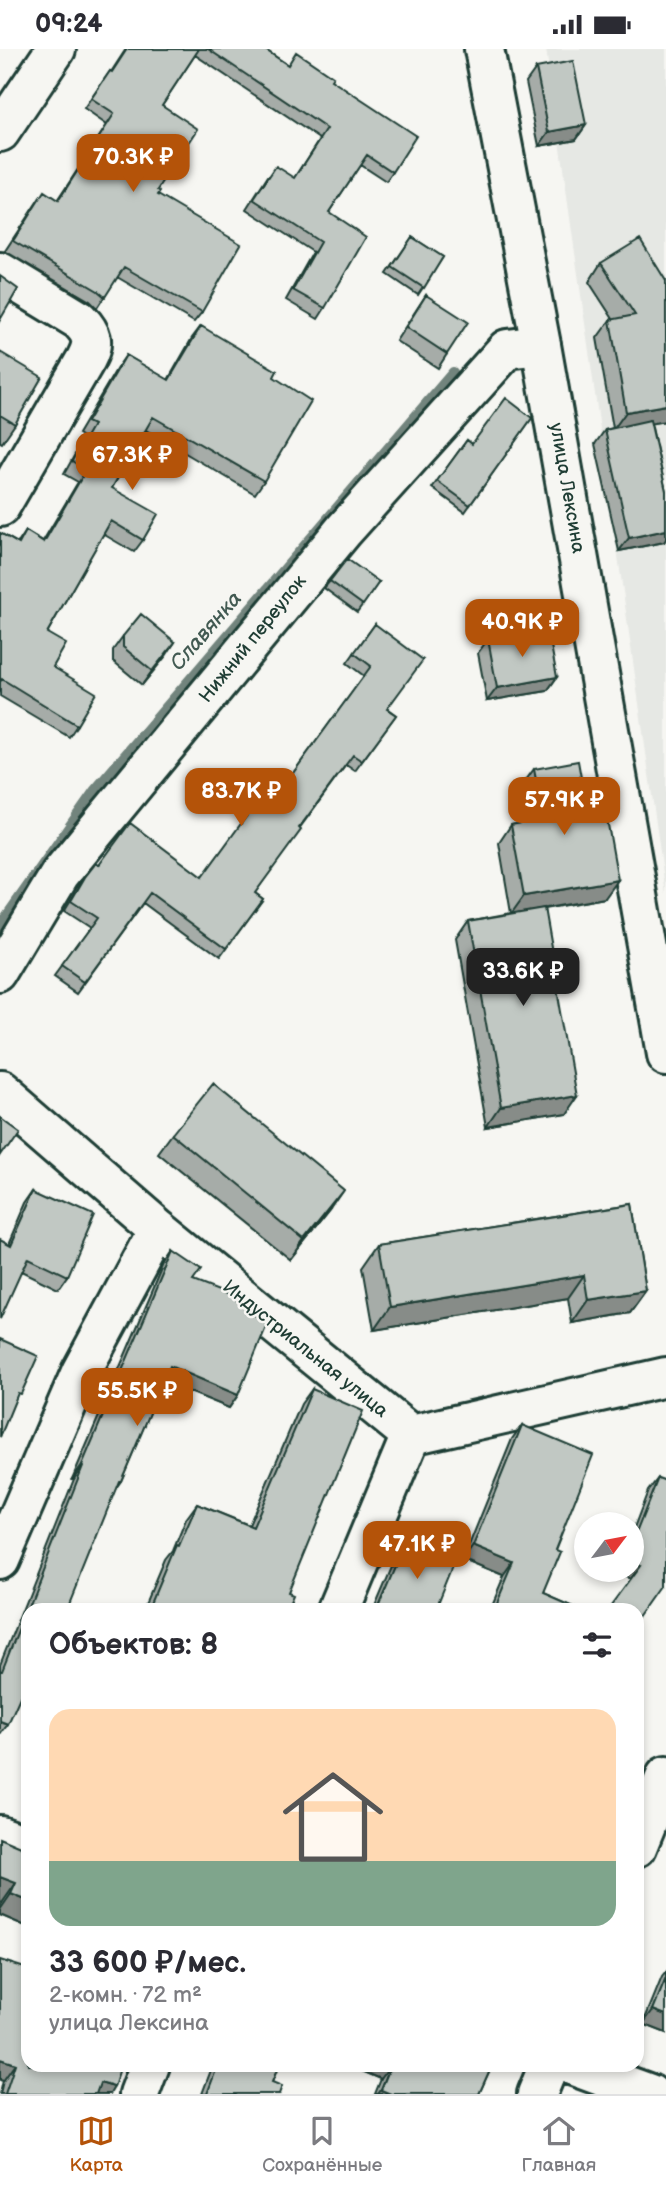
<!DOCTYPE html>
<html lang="ru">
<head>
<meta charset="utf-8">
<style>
  body { margin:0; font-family:"Balsamiq Sans",sans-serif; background:#f2f2f3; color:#2b2b33; height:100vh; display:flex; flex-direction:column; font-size:26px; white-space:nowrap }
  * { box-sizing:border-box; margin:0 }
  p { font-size:23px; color:#7c7c81 }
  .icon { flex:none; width:38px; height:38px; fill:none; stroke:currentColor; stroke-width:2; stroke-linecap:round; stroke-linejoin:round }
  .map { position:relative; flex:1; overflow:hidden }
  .details { position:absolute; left:21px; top:1554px; width:623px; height:469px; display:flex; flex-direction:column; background:#fff; border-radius:21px; box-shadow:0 4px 10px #0003 }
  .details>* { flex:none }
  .needle { width:46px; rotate:58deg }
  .controls { position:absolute; left:574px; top:1463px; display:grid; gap:14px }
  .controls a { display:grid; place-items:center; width:70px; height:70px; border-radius:50%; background:#fff; box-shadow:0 4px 10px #0003; font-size:35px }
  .price { position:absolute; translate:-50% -60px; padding:0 16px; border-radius:14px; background:#b45309; color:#fff; font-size:23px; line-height:46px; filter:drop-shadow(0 2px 4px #0008) }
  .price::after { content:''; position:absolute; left:50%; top:42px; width:21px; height:16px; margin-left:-10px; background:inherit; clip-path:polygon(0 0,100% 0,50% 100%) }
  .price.active { background:#222; color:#fff }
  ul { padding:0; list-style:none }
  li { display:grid; align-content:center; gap:14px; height:371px; padding:0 28px }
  li span { display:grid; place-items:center; height:217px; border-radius:21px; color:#555 }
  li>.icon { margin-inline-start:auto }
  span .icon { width:126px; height:126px; fill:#fffc; stroke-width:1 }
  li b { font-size:30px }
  h2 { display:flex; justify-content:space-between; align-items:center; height:84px; padding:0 28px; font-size:30px }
  .status { display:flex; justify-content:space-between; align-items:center; height:49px; padding:0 35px; background:#fff; direction:ltr }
  .status svg { height:19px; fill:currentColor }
  .tabs { display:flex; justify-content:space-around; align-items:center; height:98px; border-top:2px solid #e1e1e2; background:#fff; font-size:19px; color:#7c7c81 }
  .tabs a { display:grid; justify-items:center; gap:4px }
  .tabs .active { color:#b45309 }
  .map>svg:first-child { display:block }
</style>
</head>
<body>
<div class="status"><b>09:24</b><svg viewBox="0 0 49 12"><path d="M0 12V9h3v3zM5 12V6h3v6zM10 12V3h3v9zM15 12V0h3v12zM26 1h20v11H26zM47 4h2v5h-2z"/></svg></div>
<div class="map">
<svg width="666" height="2045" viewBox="0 0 666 2045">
  <rect width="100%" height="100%" fill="#f6f6f2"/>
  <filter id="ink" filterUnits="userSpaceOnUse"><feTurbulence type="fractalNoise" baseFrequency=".0143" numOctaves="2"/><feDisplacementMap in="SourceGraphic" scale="14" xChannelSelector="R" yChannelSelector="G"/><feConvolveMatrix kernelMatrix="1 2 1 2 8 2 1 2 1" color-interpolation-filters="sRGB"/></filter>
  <g filter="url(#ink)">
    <!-- built -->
    <path fill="#e6e8e4" d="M546 0H666V845Z"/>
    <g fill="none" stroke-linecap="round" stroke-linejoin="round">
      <!-- stream -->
      <path stroke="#72847d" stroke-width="10" d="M0 876 94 742 453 323"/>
      <!-- street casing -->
      <g stroke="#1f3d34" stroke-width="44">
        <path id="street" d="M0 223 79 271C92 284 95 293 86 310L0 458
          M0 925 60 825 344 481 507 300 541 296
          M0 1043 158 1180 411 1386 666 1328
          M0 1511 81 1323 158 1180
          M338 1561 411 1386
          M0 1786 28 1796
          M637 1798 666 1727
          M571 2016 650 2045
          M139 2045 150 2016
          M537 2045 549 2016"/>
      </g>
      <!-- secondary casing -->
      <g stroke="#1f3d34" stroke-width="44">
        <path id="secondary" d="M484 0 541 296 666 1004
          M0 83 56 0"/>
      </g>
      <!-- street -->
      <use href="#street" stroke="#f6f6f2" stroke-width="38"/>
      <!-- secondary -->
      <use href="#secondary" stroke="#f6f6f2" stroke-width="38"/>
    </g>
    <!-- wall -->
    <path fill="#a6aca8" stroke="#1f3d34" stroke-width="2" d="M126 0H264L288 16 331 31 393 123 386 133 360 116 329 163 325 259 318 270 286 251 313 203 247 160 268 127 295 129 320 90 195 6 162 56 158 141V146L202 263 194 273 117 228 97 259 90 252 5 202 37 153 57 152 107 76 84 60 110 22 111 23Z
      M536 19 586 76 576 90 539 97 526 33Z
      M412 188 443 208 418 246 387 225Z
      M601 214 666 232V372L651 374 666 442V490L664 493 619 502 595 395 605 381 613 379 597 289 610 271 613 270 589 233Z
      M426 246 447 305 438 319 396 292Z
      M201 277 274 328 264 432 255 445 146 381 112 439 143 491 134 503 103 485 47 584 53 618 77 676 69 688 0 647V484L18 494 26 482 43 492 78 433 64 425 84 389 78 385 117 319 126 306 168 331 192 289Z
      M0 303 15 375 2 394 0 393Z
      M532 369 465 463 432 439 467 391 472 395Z
      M330 532 379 533 357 563 324 539Z
      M375 575 388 660 396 666 355 722 346 716 299 780 255 844 263 850 219 910 143 854 78 943 55 927 90 879 64 862 85 828 99 816 202 828 269 757 364 627 347 614Z
      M123 587 175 593 142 636 113 612V601Z
      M488 590 557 628 547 642 487 652 478 604Z
      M534 720 587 762 605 849 544 860 564 1065 488 1078 455 891 468 872 511 864 499 794 511 776 527 773 521 738Z
      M173 1085 331 1161 291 1211 159 1104Z
      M36 1140 67 1227 58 1240 21 1222 9 1195 27 1153Z
      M632 1155 646 1242 630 1264 572 1274 568 1249 374 1281 363 1218 379 1195Z
      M173 1202 193 1232 238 1346 229 1359 163 1332 121 1432 28 1561 8 1675 0 1686V1616L74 1430H72L164 1215Z
      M312 1340 287 1561H145L166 1511 173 1502 186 1470 197 1455 249 1476 301 1355Z
      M522 1376 555 1501 543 1544 582 1561H490L504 1528 463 1511 512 1390Z
      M658 1429 631 1530 616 1524 617 1521H632V1484L648 1442Z
      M405 1493 436 1561H372L395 1507Z
      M28 1801V1878L0 1866V1858L2 1854Z
      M28 1920V2016L110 2045H0Z
      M666 1923V1984L643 1975 662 1928Z
      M213 2016H279L272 2033 279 2045H202Z
      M348 2016H492L479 2045H375L381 2030Z"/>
    <!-- shaded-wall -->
    <path fill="#878c88" stroke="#1f3d34" stroke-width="2" d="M586 76 576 90 539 97 549 83Z
      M666 356V372L613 381 626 363Z
      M666 481V490L664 493 619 502 629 489Z
      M175 593 166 607 142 636 152 622Z
      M557 628 547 642 487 652 497 639Z
      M618 831 605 849 511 865 524 847Z
      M577 1046 564 1065 488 1078 501 1059Z
      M344 1142 331 1161 291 1211 304 1192Z
      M584 1226 568 1249 374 1281 390 1258Z
      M646 1242 630 1264 572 1274 588 1251Z
      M170 1317 238 1346 229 1359 160 1331Z
      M82 1416 83 1417 74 1430H72Z
      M473 1497 514 1514 504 1528 463 1511Z
      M632 1513 641 1516 631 1530 616 1524 618 1521H632Z
      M378 1556 390 1561H375Z
      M0 1828 16 1834 2 1854 0 1853Z
      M11 1845 28 1852V1878L0 1866V1861Z
      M653 1961 666 1966V1984L643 1975Z
      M0 2010 15 2015 3 2032 0 2031Z
      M348 2016H391L381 2030Z
      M100 2034 114 2038 110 2045H92Z
      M381 2041 391 2045H378Z"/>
    <!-- building -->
    <path fill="#c1c8c3" stroke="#1f3d34" stroke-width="2" d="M127 0H199L162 56 198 80 158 141 160 143 158 146 241 195 202 263 124 218 105 248 98 242 13 192 44 143 58 152 114 65 91 50 110 22 112 23Z
      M208 0H264L288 16 296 3 333 28 331 31 416 87 393 123 367 106 329 163 366 188 325 259 293 241 320 193 254 150 276 117 295 129 327 80Z
      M573 12 586 76 549 83 536 19Z
      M412 188 443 208 424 239 392 218Z
      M640 190 666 232V356L626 363 610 271 635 266 601 214Z
      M0 227 18 240 0 271Z
      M426 246 468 273 447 305 406 278Z
      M201 277 277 322 274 328 311 352 264 432 153 368 112 439 158 465 143 491 111 472 47 584 66 595 53 618 96 644 77 676 2 630 0 633V484L19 495 26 482 44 493 86 421 72 412 93 376 87 373 126 306 169 331Z
      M0 303 42 328 15 375 0 366Z
      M506 349 532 369 470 456 437 432 467 391 472 395Z
      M650 371 666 442V481L629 489 605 381Z
      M347 510 379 533 363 556 330 532Z
      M141 565 175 593 152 622 123 598V587Z
      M375 575 423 611 387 660 396 666 362 712 353 706 299 779 301 781 255 844 263 850 226 900 150 844 85 933 62 917 97 869 71 852 85 828 96 814 99 816 130 774 202 828 259 750 269 757 371 617 354 604Z
      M548 581 557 628 497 639 488 590Z
      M578 712 587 762 605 759 618 831 524 847 511 776 543 770 534 720Z
      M544 859 577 1046 501 1059 468 872Z
      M213 1035 344 1142 304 1192 173 1085Z
      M0 1067 18 1080 0 1106Z
      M36 1140 93 1166 67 1227 28 1208 0 1270V1190L11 1196Z
      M632 1155 646 1242 588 1251 584 1226 390 1258 379 1195Z
      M173 1202 201 1221 193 1232 232 1247 267 1276 238 1346 170 1317 121 1432H119L67 1561H28V1630L8 1675 0 1672V1622H2L83 1417 82 1416Z
      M0 1290 38 1307 21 1345 18 1344 0 1388Z
      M312 1340 363 1362 289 1543 294 1545 287 1561H150L177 1496 179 1497 197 1455 253 1478Z
      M522 1376 593 1406 555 1501 560 1503 543 1544 582 1561H494L514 1514 473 1497Z
      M658 1429 666 1432V1537L637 1578V1561H608L641 1516 632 1513V1494Z
      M405 1493 455 1514 436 1561H390L378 1556Z
      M0 1789 28 1801V1852L11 1845 16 1834 0 1828Z
      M0 1911 28 1920V2016H121L114 2038 100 2034 96 2045H5L15 2015 0 2010Z
      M666 1929V1966L653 1961Z
      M218 2016H279L272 2033 282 2037 279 2045H207Z
      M391 2016H492L479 2045H391L381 2041Z"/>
  </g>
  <g text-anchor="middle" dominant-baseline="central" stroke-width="5" stroke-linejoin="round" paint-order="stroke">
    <!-- street labels -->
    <g font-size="19" fill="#1f3d34" stroke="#f6f6f2">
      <text transform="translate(567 439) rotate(80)">улица Лексина</text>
      <text transform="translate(253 590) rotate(-51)">Нижний переулок</text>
      <text transform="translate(305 1300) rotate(39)">Индустриальная улица</text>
    </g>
    <!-- water labels -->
    <g font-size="21" font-style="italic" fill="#425a52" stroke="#f6f6f2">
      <text transform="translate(206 582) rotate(-49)">Славянка</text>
    </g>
  </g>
</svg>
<div class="controls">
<a><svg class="needle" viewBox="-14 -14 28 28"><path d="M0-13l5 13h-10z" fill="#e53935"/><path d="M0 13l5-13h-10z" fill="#7c7c81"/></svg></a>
</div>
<b class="price" style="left:133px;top:145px">70.3K ₽</b>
<b class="price" style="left:132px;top:443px">67.3K ₽</b>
<b class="price" style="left:522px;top:610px">40.9K ₽</b>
<b class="price" style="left:241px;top:779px">83.7K ₽</b>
<b class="price" style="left:564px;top:788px">57.9K ₽</b>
<b class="price active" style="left:523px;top:959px">33.6K ₽</b>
<b class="price" style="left:137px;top:1379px">55.5K ₽</b>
<b class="price" style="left:417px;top:1532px">47.1K ₽</b>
<section class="details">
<h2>Объектов: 8<svg class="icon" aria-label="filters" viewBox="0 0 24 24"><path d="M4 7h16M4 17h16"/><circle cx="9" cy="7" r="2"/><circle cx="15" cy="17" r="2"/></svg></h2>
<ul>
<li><span style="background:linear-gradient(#ffd9b3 70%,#7fa58c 0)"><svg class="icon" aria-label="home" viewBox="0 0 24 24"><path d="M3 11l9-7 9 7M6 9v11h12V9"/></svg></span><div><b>33 600 ₽/мес.</b><p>2-комн. · 72 m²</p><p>улица Лексина</p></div></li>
</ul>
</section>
</div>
<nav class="tabs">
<a class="active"><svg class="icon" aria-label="map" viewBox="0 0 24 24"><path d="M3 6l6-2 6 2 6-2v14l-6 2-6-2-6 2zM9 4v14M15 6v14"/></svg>Карта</a>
<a><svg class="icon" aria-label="saved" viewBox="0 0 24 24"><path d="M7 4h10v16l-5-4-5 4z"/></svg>Сохранённые</a>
<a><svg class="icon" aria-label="home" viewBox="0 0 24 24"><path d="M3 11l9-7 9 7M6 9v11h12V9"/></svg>Главная</a>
</nav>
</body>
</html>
